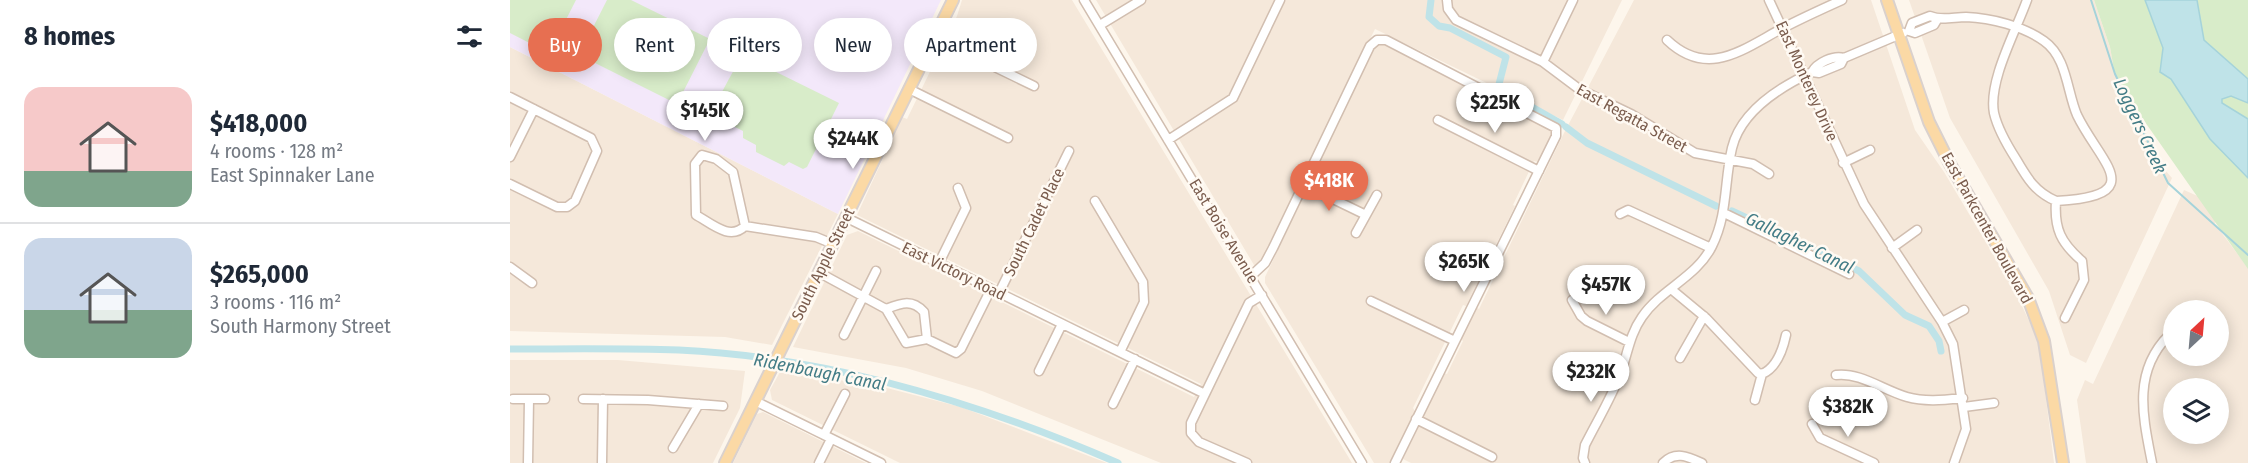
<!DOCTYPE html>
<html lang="en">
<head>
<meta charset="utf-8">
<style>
  body { margin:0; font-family:"Fira Sans Condensed",sans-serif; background:#f2f2f3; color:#1f2937; height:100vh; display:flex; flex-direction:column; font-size:22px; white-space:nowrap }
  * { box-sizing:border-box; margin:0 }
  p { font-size:20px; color:#747a83 }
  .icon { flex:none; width:33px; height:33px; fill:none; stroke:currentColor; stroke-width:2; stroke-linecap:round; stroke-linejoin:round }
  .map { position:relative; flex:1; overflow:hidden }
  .details { display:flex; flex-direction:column; background:#fff; width:510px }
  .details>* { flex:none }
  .banner { position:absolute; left:18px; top:18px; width:570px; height:54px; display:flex; gap:12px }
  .needle { width:39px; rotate:26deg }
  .tools { position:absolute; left:1653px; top:300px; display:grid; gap:12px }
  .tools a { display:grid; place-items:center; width:66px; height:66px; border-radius:50%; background:#fff; box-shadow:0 3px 15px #0003; font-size:30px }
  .price { position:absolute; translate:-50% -51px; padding:0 14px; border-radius:21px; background:#fff; color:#222; font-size:20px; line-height:39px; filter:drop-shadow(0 2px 3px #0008) }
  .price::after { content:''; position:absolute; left:50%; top:36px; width:18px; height:14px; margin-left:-9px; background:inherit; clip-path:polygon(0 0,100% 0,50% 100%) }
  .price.on { background:#e76f51; color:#fff }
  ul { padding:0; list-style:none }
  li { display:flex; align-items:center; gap:18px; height:150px; padding:0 24px }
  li+li { border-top:2px solid #e0e1e3 }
  li span { display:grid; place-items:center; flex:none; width:168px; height:120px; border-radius:18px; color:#555 }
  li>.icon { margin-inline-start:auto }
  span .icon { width:72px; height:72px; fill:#fffc; stroke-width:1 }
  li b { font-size:26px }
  h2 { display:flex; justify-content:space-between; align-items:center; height:72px; padding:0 24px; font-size:26px }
  .chip { padding:0 21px; border-radius:27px; background:#fff; box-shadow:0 3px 15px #0003; font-size:21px; line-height:54px }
  .chip.on { background:#e76f51; color:#fff }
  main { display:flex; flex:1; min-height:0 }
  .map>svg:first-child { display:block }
</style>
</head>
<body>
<main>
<section class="details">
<h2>8 homes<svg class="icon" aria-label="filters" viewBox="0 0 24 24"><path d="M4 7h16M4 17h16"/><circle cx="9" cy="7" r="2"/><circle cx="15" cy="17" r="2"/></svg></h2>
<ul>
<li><span style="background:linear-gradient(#f6c9c9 70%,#7fa58c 0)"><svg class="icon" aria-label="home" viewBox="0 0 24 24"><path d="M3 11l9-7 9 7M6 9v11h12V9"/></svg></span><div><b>$418,000</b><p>4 rooms · 128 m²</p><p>East Spinnaker Lane</p></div></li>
<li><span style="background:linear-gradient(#c9d6e8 60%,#7fa58c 0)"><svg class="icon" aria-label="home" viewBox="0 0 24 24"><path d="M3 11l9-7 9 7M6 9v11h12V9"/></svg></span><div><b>$265,000</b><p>3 rooms · 116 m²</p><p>South Harmony Street</p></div></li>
</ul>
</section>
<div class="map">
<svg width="1738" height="463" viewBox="0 0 1738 463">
  <rect width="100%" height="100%" fill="#fdf6ec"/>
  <!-- residential -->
  <path fill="#f5e8da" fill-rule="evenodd" d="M452 0H562L842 463H651L472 391 396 368 283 347 337 235 348 231 684 397 691 384 347 215 392 117 397 119 447 16Z
    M586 0H1112L1053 120 865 29 747 270Z
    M1124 0H1361L1405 130 1434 172 1505 291 1529 342 1544 463H901L893 459 934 373 937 374 953 341 951 339 966 307 969 309 1054 133Z
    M1399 0H1584L1600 47 1604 70 1655 170 1662 178 1576 363 1560 355 1539 291 1440 118Z
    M868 40 1044 128 1028 162 1024 161 1003 205 1005 206 956 306 953 305 903 408 906 413 881 463H864L755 283V277Z
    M0 47 328 214 262 345 215 337 0 331Z
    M1674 190 1701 202 1707 208 1705 224 1738 268V463H1576L1567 400 1575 380 1583 384ZM1664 310H1708V356H1664ZM1664 388H1708V434H1664Z
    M0 360H108L235 371 230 408 203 463H0Z
    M270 372 365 385 451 407 597 463H390L262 400 260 390Z
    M253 412 356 463H223L247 414Z"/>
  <!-- education -->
  <path fill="#f3e8fa" d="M0 0H431L328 214 0 47Z"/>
  <!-- green -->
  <path fill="#d8ecc9" d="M0 0H66L39 53 0 33Z
    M97 0H121L200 39 167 104 69 55Z
    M1584 0H1635L1653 48 1650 72 1661 78 1677 104 1738 178V269L1614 92 1604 70 1600 47Z
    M1687 0H1738V79L1694 40Z
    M232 55 329 103 297 167 293 169 279 162 274 166 246 152V145L233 138V131L203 116 201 112Z
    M1721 96 1738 103V119L1712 103V99Z"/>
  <!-- water -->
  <path fill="#bfe3e8" stroke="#a5d3da" stroke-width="1.5" d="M1635 0H1687L1694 40 1738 79V103L1721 96 1712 99V103L1738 119V178L1700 139 1661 79 1650 72 1653 48Z"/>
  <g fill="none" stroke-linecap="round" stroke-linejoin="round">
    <!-- stream -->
    <path stroke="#a5d3da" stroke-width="2" d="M1581 0 1605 74 1658 183 1738 255"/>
    <!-- canal -->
    <path stroke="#bfe3e8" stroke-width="7" d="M921 0 919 17 929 26 940 28 996 57 988 88 1052 124
      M1056 127 1077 143 1206 206
      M1222 211 1349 271 1395 315 1419 326 1429 341 1431 351
      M0 349C56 349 113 348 169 350 320 357 470 403 608 463"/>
    <!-- minor casing -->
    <g stroke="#d1beb0" stroke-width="11">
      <path id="minor" d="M574 0 852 463
        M937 0 938 9 946 20 1033 62 1069 89 1121 114 1185 153 1243 164 1259 174
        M1259 0 1354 204 1432 322 1443 344 1456 429 1444 463
        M1517 0C1506 31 1478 81 1484 113 1488 130 1497 145 1506 159 1517 178 1525 192 1546 201 1544 229 1551 243 1572 261L1574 280 1555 318
        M1427 20 1424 25 1405 33 1399 31 1402 23 1420 16C1431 21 1444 17 1456 17 1481 18 1513 26 1534 41 1557 57 1557 92 1567 115 1590 163 1641 196 1546 201
        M590 25 631 0
        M425 38 524 86
        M1157 40C1198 79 1233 49 1273 28 1292 18 1312 9 1332 0
        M1334 58 1331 64 1309 73 1302 72C1307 63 1323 55 1334 58L1393 33
        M1033 62 1063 0
        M399 89 498 138
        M0 97 81 138 87 151 65 201 57 207H47L0 184
        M928 120 1029 171
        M658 140 723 98 770 0
        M192 155 206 159 223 172 235 226C220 241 202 224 186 215L185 164Z
        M0 157 24 109
        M1333 163 1360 150
        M794 185 856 215
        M585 201 633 282 634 302 610 352
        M1214 213 1339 274
        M1110 214 1118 210 1201 248
        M335 217 695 394 681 423V433L689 442 737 463
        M235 226 306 237 323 244
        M846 233 867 195
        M1382 248 1407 230
        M429 263 456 208 448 188
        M0 267 22 283
        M308 272 376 309 396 343 417 339 446 353 451 349 481 289
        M741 276 755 263 763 248 860 46 867 40H876L1046 128V136L885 463
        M1161 289 1196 318 1248 373 1252 374C1266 368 1273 349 1276 335
        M489 293 559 151
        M1062 300 1071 316 1077 321 1119 342
        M861 301 945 341
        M376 309C392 303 402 299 414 312L417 339
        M1432 322 1454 310
        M334 335 366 271
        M1170 358 1194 316
        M529 371 552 324
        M1326 375C1350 372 1373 390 1397 397 1415 402 1433 400 1453 398
        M695 394 739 303 752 295
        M3 399H35
        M73 399 138 400 213 406
        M1245 400 1252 374
        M245 401 371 463
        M603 404 625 359
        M1454 407 1484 403
        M906 419 982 457
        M1302 424 1310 438 1364 463
        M314 435 335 394
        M163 448 189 404
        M18 463 19 399
        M92 463 93 399
        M309 463 321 439
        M1075 463 1073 458 1075 445C1087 421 1102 397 1111 372 1118 352 1120 334 1132 317 1151 289 1187 277 1202 246 1218 214 1214 182 1222 148 1231 111 1270 87 1302 72
        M1153 463C1165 451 1177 456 1192 463
        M1642 463C1633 417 1622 372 1659 335"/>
    </g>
    <!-- major casing -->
    <g stroke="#dad1cd" stroke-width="14">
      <path id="major" d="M1377 0 1419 122 1440 164 1518 298 1534 341 1553 463
        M215 463 443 0"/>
    </g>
    <!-- minor -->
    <use href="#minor" stroke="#fff" stroke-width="8"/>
    <!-- major -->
    <use href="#major" stroke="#fbd9a5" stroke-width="10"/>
  </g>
  <g text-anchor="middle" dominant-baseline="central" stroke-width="5" stroke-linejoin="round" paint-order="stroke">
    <!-- street labels -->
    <g font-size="16" fill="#7a5c4d" stroke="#fffaf3">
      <text transform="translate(1297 81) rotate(66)">East Monterey Drive</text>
      <text transform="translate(1122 118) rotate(29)">East Regatta Street</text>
      <text transform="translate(524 222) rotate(-64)">South Cadet Place</text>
      <text transform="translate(1477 228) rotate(61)">East Parkcenter Boulevard</text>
      <text transform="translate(714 231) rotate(59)">East Boise Avenue</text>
      <text transform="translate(313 264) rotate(-64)">South Apple Street</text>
      <text transform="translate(444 271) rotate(26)">East Victory Road</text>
    </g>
    <!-- water labels -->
    <g font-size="18" font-style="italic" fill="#437c86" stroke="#fffaf3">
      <text transform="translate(1630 126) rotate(65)">Loggers Creek</text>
      <text transform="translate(1290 243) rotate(26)">Gallagher Canal</text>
      <text transform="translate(310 372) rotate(11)">Ridenbaugh Canal</text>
    </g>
  </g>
</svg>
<div class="tools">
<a><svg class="needle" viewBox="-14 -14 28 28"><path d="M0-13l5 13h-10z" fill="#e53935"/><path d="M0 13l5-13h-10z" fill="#747a83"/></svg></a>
<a><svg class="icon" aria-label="layers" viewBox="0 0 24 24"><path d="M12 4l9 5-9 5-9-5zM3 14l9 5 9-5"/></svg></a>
</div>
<b class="price" style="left:985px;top:134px">$225K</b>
<b class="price" style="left:195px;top:142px">$145K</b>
<b class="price" style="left:343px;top:170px">$244K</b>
<b class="price on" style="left:819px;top:212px">$418K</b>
<b class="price" style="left:954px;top:293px">$265K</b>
<b class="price" style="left:1096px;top:316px">$457K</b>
<b class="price" style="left:1081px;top:403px">$232K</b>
<b class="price" style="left:1338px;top:438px">$382K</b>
<div class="banner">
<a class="chip on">Buy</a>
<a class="chip">Rent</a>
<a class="chip">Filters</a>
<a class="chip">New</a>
<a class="chip">Apartment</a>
</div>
</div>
</main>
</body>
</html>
